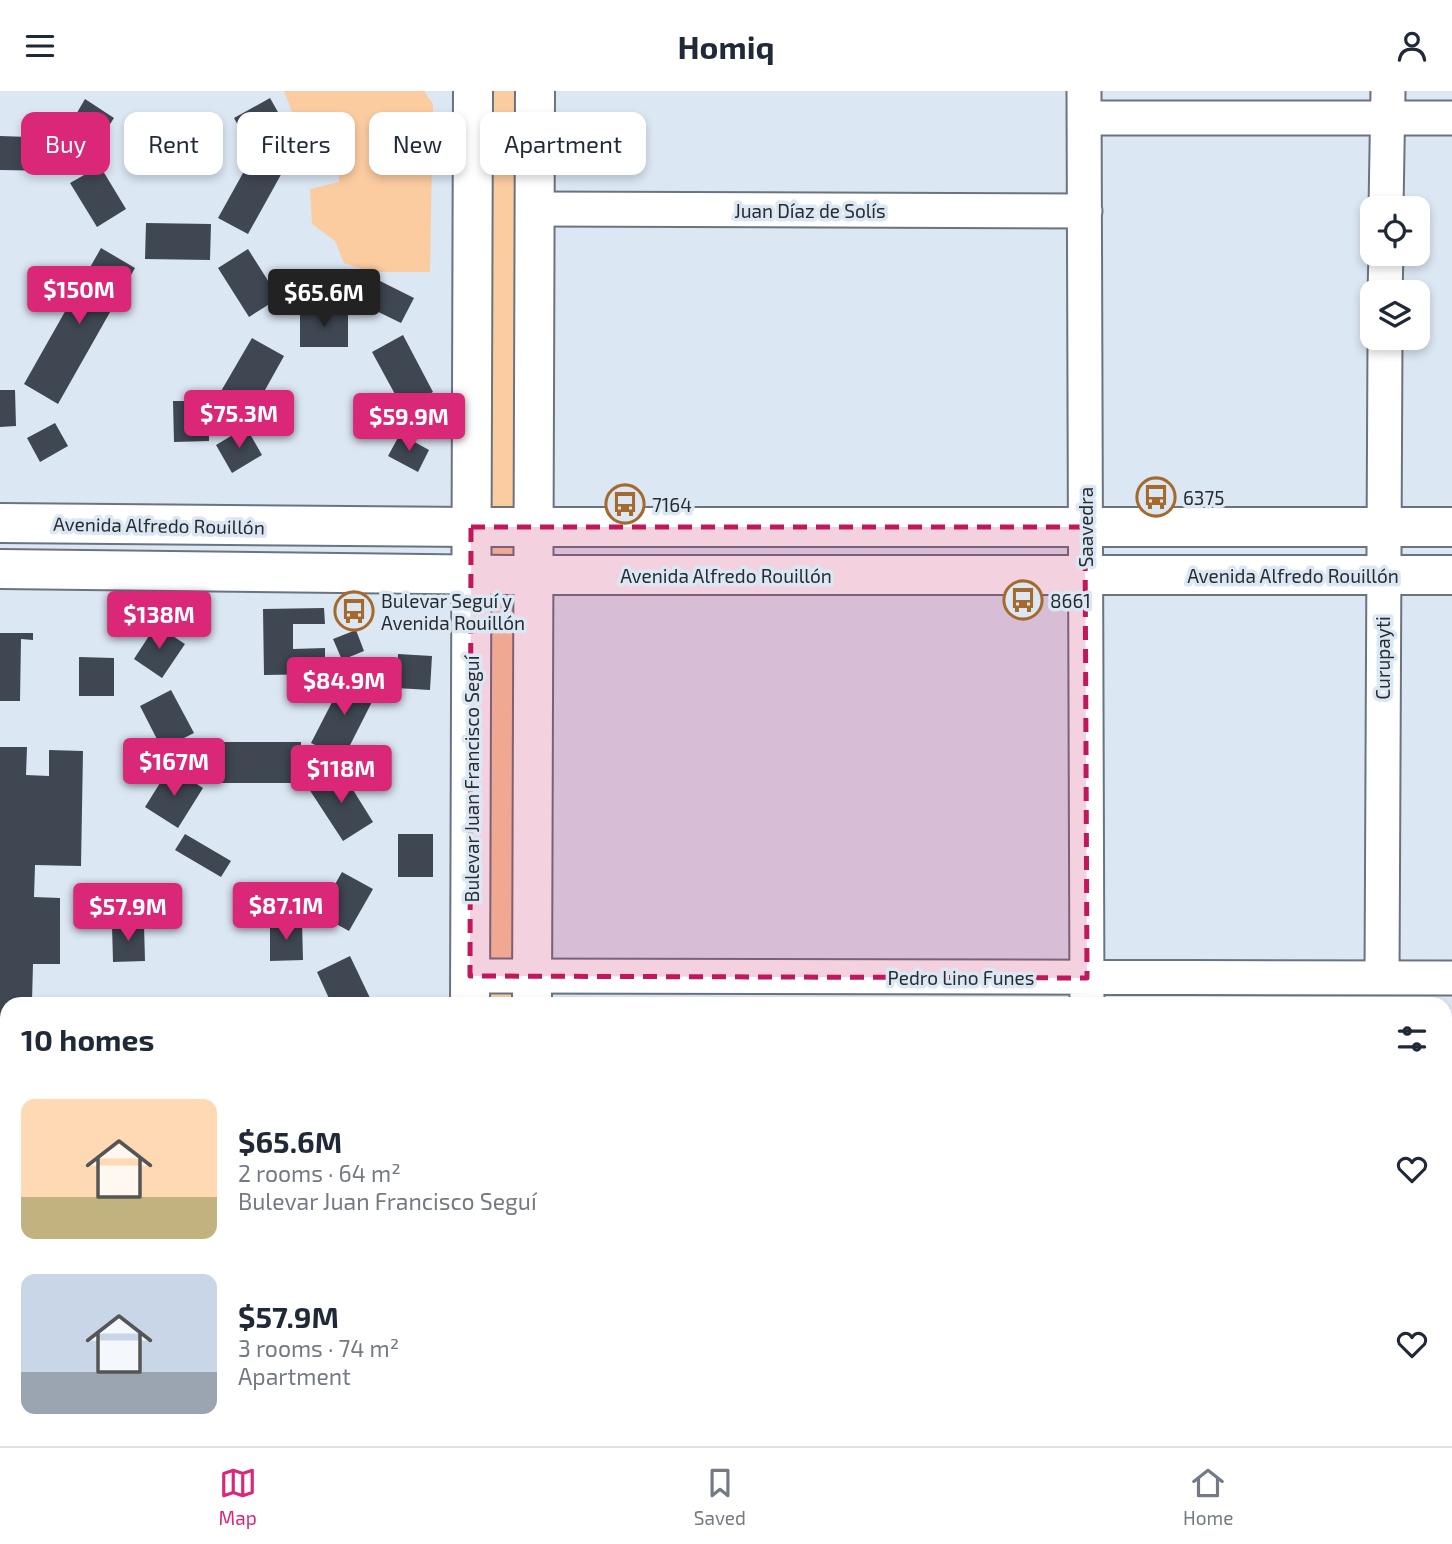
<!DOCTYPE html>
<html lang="en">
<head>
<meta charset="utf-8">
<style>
  body { margin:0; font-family:"Exo 2",sans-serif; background:#f2f2f3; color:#1f2937; height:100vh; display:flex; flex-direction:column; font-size:26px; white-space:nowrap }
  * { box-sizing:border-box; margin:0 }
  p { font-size:23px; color:#747a83 }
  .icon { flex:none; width:38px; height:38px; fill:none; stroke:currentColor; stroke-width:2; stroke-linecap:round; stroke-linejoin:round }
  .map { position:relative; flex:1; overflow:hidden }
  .drawer { position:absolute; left:0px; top:906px; width:1452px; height:450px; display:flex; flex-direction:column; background:#fff; border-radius:21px 21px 0 0; box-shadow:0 4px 10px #0003 }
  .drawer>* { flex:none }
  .guide { position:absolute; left:21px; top:21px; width:700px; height:63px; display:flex; gap:14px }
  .buttons { position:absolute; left:1360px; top:105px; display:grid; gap:14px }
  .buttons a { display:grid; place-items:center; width:70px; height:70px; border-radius:14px; background:#fff; box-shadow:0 4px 10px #0003; font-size:35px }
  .price { position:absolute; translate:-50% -60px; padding:0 16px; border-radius:7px; background:#db2777; color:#fff; font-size:23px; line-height:46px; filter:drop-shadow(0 2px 4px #0008) }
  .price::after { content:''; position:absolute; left:50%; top:42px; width:21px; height:16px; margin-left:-10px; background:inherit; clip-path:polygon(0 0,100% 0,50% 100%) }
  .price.on { background:#222; color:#fff }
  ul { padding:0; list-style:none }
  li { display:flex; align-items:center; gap:21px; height:175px; padding:0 21px }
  li span { display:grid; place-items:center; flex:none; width:196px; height:140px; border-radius:14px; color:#555 }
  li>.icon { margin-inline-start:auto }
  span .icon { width:84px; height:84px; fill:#fffc; stroke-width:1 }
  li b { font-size:30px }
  h2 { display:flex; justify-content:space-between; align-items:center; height:84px; padding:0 21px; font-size:30px }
  .chip { padding:0 24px; border-radius:14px; background:#fff; box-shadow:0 4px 10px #0003; font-size:24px; line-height:63px }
  .chip.on { background:#db2777; color:#fff }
  header { display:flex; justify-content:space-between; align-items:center; height:91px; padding:0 21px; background:#fff; font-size:32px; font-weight:700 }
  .tabs { display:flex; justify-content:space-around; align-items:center; height:98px; border-top:2px solid #e0e1e3; background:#fff; font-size:19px; color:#747a83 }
  .tabs a { display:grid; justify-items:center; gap:4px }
  .tabs .on { color:#db2777 }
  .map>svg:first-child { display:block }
</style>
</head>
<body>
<header><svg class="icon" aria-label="menu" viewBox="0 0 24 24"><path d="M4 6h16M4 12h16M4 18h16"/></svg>Homiq<svg class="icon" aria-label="person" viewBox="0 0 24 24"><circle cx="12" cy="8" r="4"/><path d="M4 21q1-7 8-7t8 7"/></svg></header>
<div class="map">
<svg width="1452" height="1355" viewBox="0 0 1452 1355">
  <rect width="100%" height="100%" fill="#dce7f4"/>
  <!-- green -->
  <path fill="#fccca1" d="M284 0H424L433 13 430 181H371L344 172 335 150 312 133 310 98 339 91 340 34 294 26Z
    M473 0H535L532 913 470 914Z
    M281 1349H383L379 1355H284Z"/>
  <!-- building -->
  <path fill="#3e4752" d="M270 7 287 37 251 58 234 27Z
    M85 8 114 27 99 50 71 32Z
    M295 41 330 42 328 80 293 79Z
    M0 45 59 47 58 80 0 79Z
    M253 64 283 80 248 143 218 127Z
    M100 75 126 118 97 136 70 92Z
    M146 132 211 133 210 169 145 168Z
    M101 157 135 177 58 313 24 293Z
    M248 158 279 207 249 226 218 177Z
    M376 188 414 207 401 232 364 214Z
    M300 221H348V256H300Z
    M403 244 433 301 403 318 372 261Z
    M252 247 284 265 250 326 217 307Z
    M0 299H15L16 335 0 336Z
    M173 310H209V350L174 351Z
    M55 332 68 355 40 371 27 347Z
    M246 336 262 364 232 382 216 354Z
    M400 343 429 359 418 381 388 365Z
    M324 517 325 533H293V558L325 557V583L264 584 263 518Z
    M156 534 185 553 162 587 134 568Z
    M356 539 364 560 342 569 333 548Z
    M0 542H33V549L21 548 20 610H0Z
    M398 563 432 565 430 599 396 597Z
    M79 566 114 567V605H79Z
    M346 584 377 601 343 668 311 652Z
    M171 599 194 642 162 658 140 615Z
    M218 651H301V692H218Z
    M0 656H27L26 684 49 685V659L83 660 81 775 35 774 34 806 60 807V873H33L32 910 54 911V914H7V1061H0Z
    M170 676 203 697 178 737 145 716Z
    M340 678 373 731 343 750 309 698Z
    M185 743 231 770 221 786 175 759Z
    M398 743H433V786H398Z
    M342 781 373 798 349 840 318 823Z
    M302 831 303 869 270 870V832Z
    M112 834H144L145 870 113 871Z
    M350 865 370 907 356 914H332L317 881Z
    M0 1141H7V1178H0Z
    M216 1349H244L247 1355H205Z
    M387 1349H416L425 1355H383Z"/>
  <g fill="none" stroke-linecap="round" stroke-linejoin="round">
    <!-- minor casing -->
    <g stroke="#6a7480" stroke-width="37">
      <path id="minor" d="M1084 0 1087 914
        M1084 27H1452
        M1386 117 1388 0
        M535 118 1085 120
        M1385 201 1386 163
        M470 885 1452 887
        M1382 887 1385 247
        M0 1246H7
        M1088 1349V1355"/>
    </g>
    <!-- tertiary casing -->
    <g stroke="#6a7480" stroke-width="42">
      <path id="tertiary" d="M0 432 471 436H1452
        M0 478 513 484H1452"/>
    </g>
    <!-- secondary casing -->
    <g stroke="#6a7480" stroke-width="42">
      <path id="secondary" d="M470 914 473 0
        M532 914 535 0
        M531 1349V1355
        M468 1355V1349"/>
    </g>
    <!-- minor -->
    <use href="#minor" stroke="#fff" stroke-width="33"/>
    <!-- tertiary -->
    <use href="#tertiary" stroke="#fff" stroke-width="38"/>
    <!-- secondary -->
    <use href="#secondary" stroke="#fff" stroke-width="38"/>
  </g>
  <!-- marked area -->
  <path fill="#c2185b" fill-opacity="0.2" stroke="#c2185b" stroke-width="5" stroke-dasharray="14 9" stroke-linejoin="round" d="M471 436H1085L1087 887 470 885Z"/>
  <!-- icons -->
  <defs>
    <g id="bus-ring" transform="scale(2.0125)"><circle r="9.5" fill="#dce7f4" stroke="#a5692c" stroke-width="1.5"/><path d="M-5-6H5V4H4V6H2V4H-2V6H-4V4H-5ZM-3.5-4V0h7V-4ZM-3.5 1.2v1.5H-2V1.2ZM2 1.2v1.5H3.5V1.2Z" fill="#a5692c"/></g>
  </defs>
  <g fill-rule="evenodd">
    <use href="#bus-ring" x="1156" y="406"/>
    <use href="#bus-ring" x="625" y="413"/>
    <use href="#bus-ring" x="1023" y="509"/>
    <use href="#bus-ring" x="354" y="520"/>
  </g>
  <g text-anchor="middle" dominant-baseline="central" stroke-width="7" stroke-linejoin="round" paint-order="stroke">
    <!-- street labels -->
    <g font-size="19" fill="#282c31" stroke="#dce7f4">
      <text x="810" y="119">Juan Díaz de Solís</text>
      <text transform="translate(159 434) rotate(1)">Avenida Alfredo Rouillón</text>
      <text transform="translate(1085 436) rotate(-90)">Saavedra</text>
      <text x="726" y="484">Avenida Alfredo Rouillón</text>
      <text x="1293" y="484">Avenida Alfredo Rouillón</text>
      <text transform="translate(1382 567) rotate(-90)">Curupayti</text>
      <text transform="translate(471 688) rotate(-90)">Bulevar Juan Francisco Seguí</text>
      <text x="961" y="886">Pedro Lino Funes</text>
    </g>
    <!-- poi labels -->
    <g font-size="19" fill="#282c31" stroke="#dce7f4" text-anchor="start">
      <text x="1183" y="406">6375</text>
      <text x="652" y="413">7164</text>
      <text x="381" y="509">Bulevar Seguí y<tspan x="381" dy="22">Avenida Rouillón</tspan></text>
      <text x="1050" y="509">8661</text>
    </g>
  </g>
</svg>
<div class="buttons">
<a><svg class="icon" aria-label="locate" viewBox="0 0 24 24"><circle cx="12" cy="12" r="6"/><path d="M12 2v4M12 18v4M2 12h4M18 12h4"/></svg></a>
<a><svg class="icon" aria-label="layers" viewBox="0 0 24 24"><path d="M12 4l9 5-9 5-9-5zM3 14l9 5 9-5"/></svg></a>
</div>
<b class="price" style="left:79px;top:235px">$150M</b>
<b class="price on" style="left:324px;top:238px">$65.6M</b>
<b class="price" style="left:239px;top:359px">$75.3M</b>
<b class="price" style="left:409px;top:362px">$59.9M</b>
<b class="price" style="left:159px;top:560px">$138M</b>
<b class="price" style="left:344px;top:626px">$84.9M</b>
<b class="price" style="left:174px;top:707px">$167M</b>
<b class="price" style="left:341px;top:714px">$118M</b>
<b class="price" style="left:286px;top:851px">$87.1M</b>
<b class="price" style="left:128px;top:852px">$57.9M</b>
<div class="guide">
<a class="chip on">Buy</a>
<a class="chip">Rent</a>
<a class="chip">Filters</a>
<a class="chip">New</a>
<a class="chip">Apartment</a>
</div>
<section class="drawer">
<h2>10 homes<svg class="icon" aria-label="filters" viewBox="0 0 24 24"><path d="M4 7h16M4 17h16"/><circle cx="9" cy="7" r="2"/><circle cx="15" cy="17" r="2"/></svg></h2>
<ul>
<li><span style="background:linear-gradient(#ffd9b3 70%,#c2b280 0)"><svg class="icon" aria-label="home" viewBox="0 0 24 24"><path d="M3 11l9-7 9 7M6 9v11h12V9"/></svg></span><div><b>$65.6M</b><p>2 rooms · 64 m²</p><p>Bulevar Juan Francisco Seguí</p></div><svg class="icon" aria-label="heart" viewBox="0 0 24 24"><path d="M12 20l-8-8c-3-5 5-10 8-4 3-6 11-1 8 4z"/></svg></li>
<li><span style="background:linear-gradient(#c9d6e8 70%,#9aa5b1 0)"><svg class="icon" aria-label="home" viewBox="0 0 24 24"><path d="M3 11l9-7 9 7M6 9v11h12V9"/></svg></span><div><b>$57.9M</b><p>3 rooms · 74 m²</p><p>Apartment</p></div><svg class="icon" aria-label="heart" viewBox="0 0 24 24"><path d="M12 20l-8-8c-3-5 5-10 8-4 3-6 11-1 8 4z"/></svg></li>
</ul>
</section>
</div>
<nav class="tabs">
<a class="on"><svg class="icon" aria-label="map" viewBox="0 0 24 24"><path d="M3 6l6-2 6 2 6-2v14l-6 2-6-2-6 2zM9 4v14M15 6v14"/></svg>Map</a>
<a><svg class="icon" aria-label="saved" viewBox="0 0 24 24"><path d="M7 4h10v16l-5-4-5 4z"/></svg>Saved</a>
<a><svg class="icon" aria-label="home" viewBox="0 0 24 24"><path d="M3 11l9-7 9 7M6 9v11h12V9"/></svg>Home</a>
</nav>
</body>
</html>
